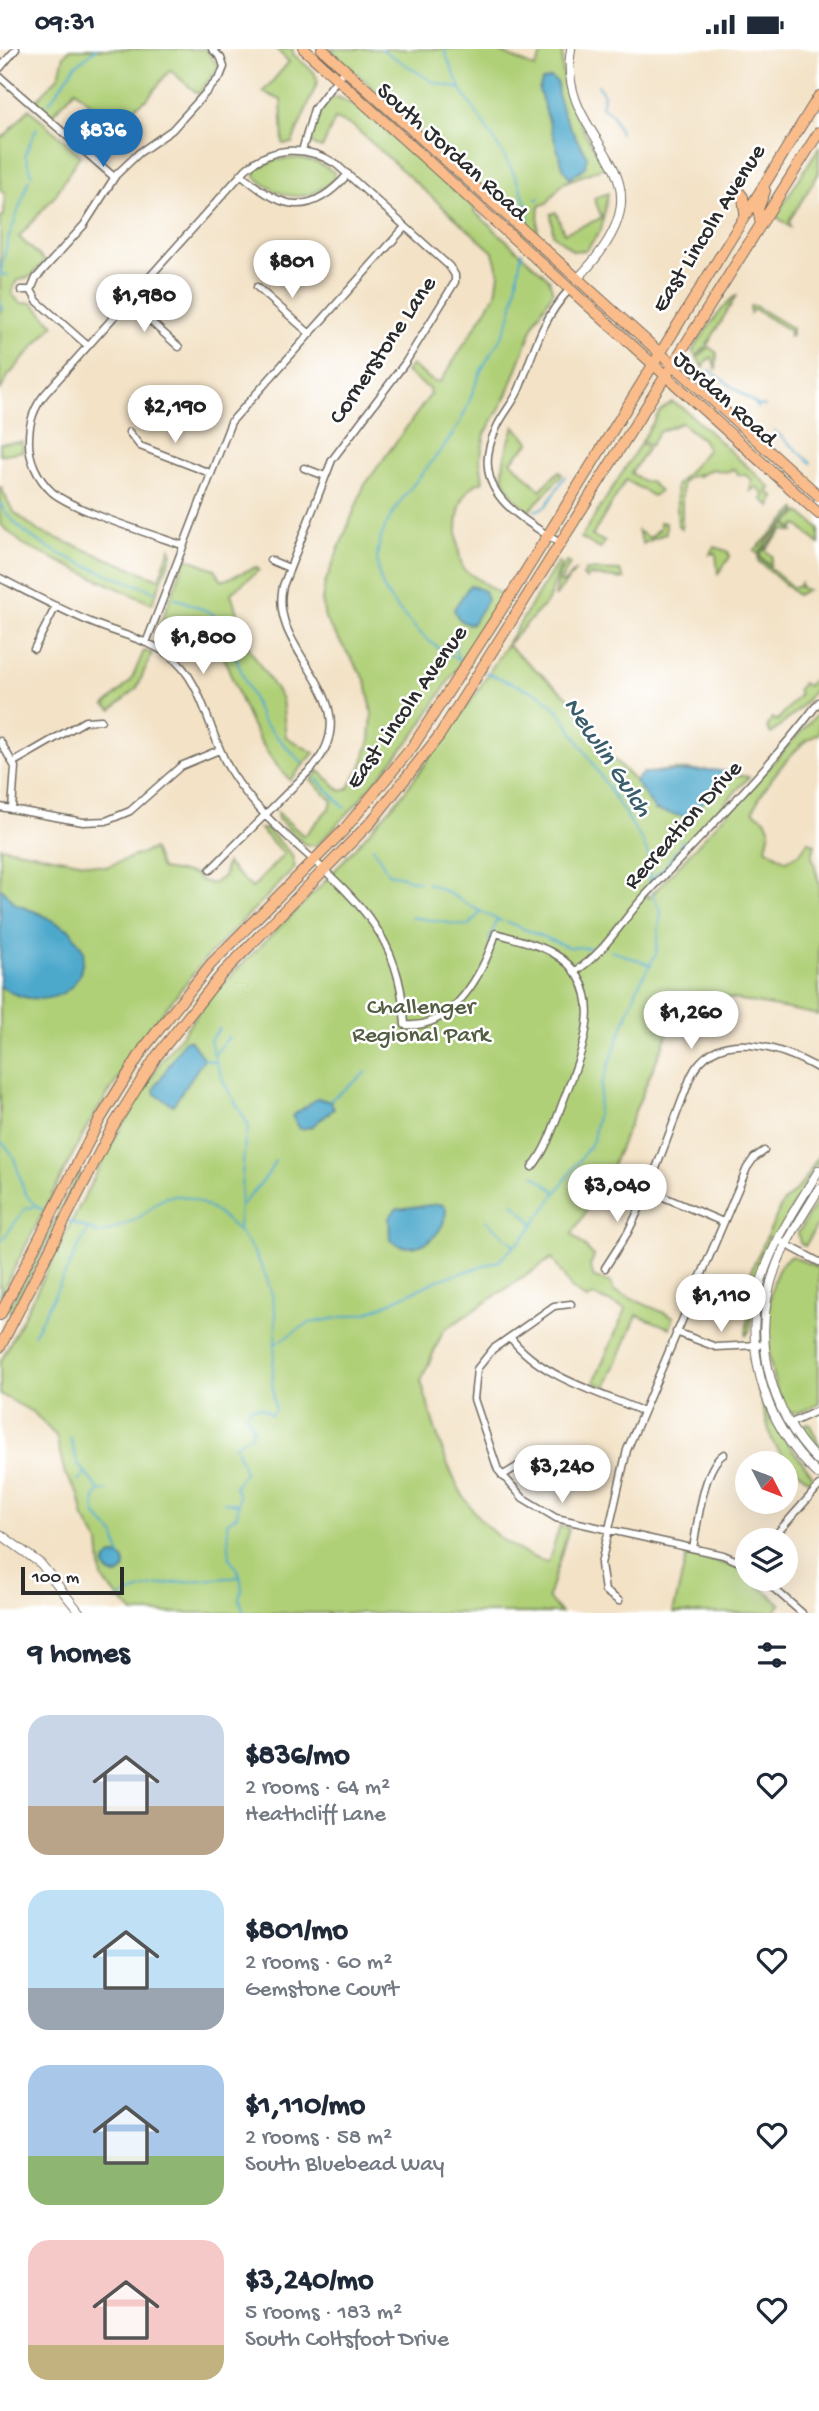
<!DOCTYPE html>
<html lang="en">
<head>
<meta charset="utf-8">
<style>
  body { margin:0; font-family:"Gochi Hand",sans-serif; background:#f6f6f7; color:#1f2937; height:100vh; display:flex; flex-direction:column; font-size:26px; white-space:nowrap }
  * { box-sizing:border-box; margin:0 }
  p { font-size:23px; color:#747a83 }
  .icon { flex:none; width:38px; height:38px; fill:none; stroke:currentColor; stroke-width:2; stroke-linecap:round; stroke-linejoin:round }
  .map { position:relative; height:1564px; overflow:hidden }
  .drawer { display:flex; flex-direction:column; background:#fff; flex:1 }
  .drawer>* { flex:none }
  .needle { width:46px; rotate:132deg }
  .controls { position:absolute; left:735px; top:1402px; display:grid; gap:14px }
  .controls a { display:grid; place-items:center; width:63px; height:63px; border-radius:50%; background:#fff; box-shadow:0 7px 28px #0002; font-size:35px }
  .scale { position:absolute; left:21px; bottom:18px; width:103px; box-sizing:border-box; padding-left:7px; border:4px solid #2b2b2b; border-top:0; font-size:19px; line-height:24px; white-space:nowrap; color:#2b2b2b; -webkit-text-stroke:5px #fff; paint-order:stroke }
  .price { position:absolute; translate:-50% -60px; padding:0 16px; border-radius:24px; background:#fff; color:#222; font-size:23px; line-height:46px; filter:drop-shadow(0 2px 4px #0008) }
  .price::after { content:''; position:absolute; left:50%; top:42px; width:21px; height:16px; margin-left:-10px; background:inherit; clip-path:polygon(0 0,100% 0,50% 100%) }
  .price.selected { background:#1f6fb2; color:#fff }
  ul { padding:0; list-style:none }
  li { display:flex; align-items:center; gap:21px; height:175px; padding:0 28px }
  li span { display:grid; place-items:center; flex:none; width:196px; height:140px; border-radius:21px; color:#555 }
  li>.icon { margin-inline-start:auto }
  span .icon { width:84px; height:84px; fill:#fffc; stroke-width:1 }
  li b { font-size:30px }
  h2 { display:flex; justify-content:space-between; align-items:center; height:84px; padding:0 28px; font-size:30px }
  .status { display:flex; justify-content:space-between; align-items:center; height:49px; padding:0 35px; background:#fff; direction:ltr }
  .status svg { height:19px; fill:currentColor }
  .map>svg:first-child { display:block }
</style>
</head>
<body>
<div class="status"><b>09:31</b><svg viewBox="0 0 49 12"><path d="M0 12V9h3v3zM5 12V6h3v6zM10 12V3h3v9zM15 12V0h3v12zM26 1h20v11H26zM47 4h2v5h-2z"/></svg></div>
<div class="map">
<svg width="819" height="1564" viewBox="0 0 819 1564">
  <rect width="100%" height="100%" fill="#fff"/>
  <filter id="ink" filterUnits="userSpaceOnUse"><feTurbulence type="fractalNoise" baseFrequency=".0143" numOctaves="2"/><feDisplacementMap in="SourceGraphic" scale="14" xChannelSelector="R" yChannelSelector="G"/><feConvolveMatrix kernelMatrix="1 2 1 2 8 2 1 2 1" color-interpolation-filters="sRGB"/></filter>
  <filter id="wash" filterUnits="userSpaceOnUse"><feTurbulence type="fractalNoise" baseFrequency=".00686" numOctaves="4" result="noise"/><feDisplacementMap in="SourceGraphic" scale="28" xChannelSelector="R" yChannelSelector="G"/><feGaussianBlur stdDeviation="1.57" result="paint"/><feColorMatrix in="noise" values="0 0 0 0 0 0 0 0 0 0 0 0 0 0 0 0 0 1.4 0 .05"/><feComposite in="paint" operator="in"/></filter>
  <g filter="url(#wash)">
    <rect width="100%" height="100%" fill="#f3e2c6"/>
    <!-- green -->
    <path fill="#b0d078" stroke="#6e7e52" stroke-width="2" d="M70 0H205L219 18 198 45 170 21 147 50 116 71 103 66 75 41 51 67 35 53 59 27 64 7Z
      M276 0H293V5L314 23 318 32 292 94 283 95 281 51 263 43 289 13Z
      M330 0H494L535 19 544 0H563C557 48 583 78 605 118L563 134 547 154 539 157 537 189Z
      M338 48 360 60 476 160 474 162 549 230 553 243 536 270 507 346 485 385 480 410 483 432C450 443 455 494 463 520L503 547 415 685 352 760 316 797 304 795 278 770 277 763 304 787 330 758 332 752 311 731 319 722 341 742 348 740 361 718 370 691 372 664 366 632 325 570 322 551 325 534 364 437 430 346 429 340 406 323 411 316 434 333 441 332 496 245 499 225 493 203 353 77 335 70 322 99 315 97 311 92C315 76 320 51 338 48Z
      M29 60 80 106 55 147 19 188 45 212 30 228 16 232 12 245 20 254H33L54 276 8 327 0 342V168L4 167 5 145 0 141V89L6 86Z
      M819 98V124L789 172 790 178 776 167Z
      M298 109 317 113 334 123V129C309 156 281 150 255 128L256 120 276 111Z
      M608 144 601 181 586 201 573 202 553 185 551 165 556 163 564 184 602 169 594 149Z
      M736 247 706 298 696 307 692 302C699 292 727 249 736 247Z
      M750 257H755L792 279V287L789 288 790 282 754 260 750 264Z
      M709 298 717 304 716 321 712 308 705 313 704 319 697 309Z
      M672 353 683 359 771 439 767 443 774 447 771 458 762 450 765 447 757 438 750 442 752 431 745 426H739L734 420 725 423 712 420 697 428 698 425 686 429 682 436V480L678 477 676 437 708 400 702 390 681 374 659 383 650 397 642 392 660 362Z
      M514 377 530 393 511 412 540 441 559 422 562 426 529 462C492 434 502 415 514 377Z
      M22 393 23 402 0 406V394Z
      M641 394 648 399 631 424 644 433 649 432 660 442 653 447 626 431 592 487 605 493 600 500 581 489Z
      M0 437 13 462 38 482 159 530 170 499 172 505 152 555 25 497 0 475Z
      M796 460 797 463 770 489 758 505 754 502Z
      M800 463 819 479V495L799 477 795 476 794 481 787 474Z
      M660 473 666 474V484L643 495 638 482 650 489 660 479Z
      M786 475 793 483 783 481 765 501 772 507 770 517 759 506Z
      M715 498 727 502 730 508 718 525 716 504 710 505Z
      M758 508 792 538H798L800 534 801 539 807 541 797 546 758 512Z
      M186 509 215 520 222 532 256 518 259 521 231 544 247 596 282 650 286 688 314 704 290 731C250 692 236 636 215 585L191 573 185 575 170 598 159 592 156 586Z
      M567 512 570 515 560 533 564 534 576 521 555 548 559 524Z
      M558 513 561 516 548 552 507 596 569 649 606 702 635 732C657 713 721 722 749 728L643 842 649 849 819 663V685C796 693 762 739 753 762L765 770 770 781 766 799 786 812 800 804 808 792 815 796 812 807 819 833V966L703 944 677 962 607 1129 572 1185 594 1207 590 1217 594 1229 610 1233 614 1242 674 1268 670 1279 637 1266 606 1338 594 1333 626 1260 594 1247 586 1250 571 1239 552 1209 443 1282 421 1332C445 1412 459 1484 548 1514L560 1477 569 1479 548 1549 561 1564H133L102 1530 99 1494 84 1469 79 1446 65 1425 56 1387 34 1364 0 1345V1314L111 1095 160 1014 215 942 320 838 403 745 475 646Z
      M586 521 620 522 624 530 589 526 586 530 583 527Z
      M144 602 152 604 137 639 112 661 105 656 131 632Z
      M819 624C819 647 787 671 771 685L767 679 772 669 777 672 800 645 797 641 803 634 808 637Z
      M260 780H267L292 806 295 819 206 909 154 974 88 1076 0 1247V798L106 818 153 800 161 820 195 825 202 832 212 835 224 827 226 814 252 839 284 805Z
      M819 1106V1112L795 1153 754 1244 750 1281 746 1287 752 1219 782 1155 800 1137Z
      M79 1124 82 1126 12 1263 8 1261Z
      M819 1148V1173L805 1197 800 1194 798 1184Z
      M792 1207 819 1219V1355C813 1358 794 1367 789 1362 763 1341 758 1219 792 1207Z
      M749 1308 771 1371 812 1426 811 1434 786 1411 772 1392Z
      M809 1374 819 1395V1407L801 1385 803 1376Z
      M687 1505 735 1518 781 1555 773 1564H673Z"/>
    <!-- water -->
    <path fill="#4ea9cc" stroke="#3c6a7c" stroke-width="2" d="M551 29 557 33C557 61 573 84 587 107L585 118 570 129 564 121 539 41 542 32Z
      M470 536 484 542 487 551 473 574C464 577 457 570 454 560Z
      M713 721 727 723 696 762 685 768 655 761 635 732 643 724Z
      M0 838 15 855 41 865 70 881 84 902C83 909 82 917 80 924 67 957 24 955 0 937Z
      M185 991H190L204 1010 173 1056 155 1045 154 1040Z
      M318 1049 331 1053 334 1060 311 1078 300 1080 292 1067Z
      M441 1155 446 1159C447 1187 414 1210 390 1191L389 1169 396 1160Z
      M105 1516a10 10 0 1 1 20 0a10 10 0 1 1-20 0Z"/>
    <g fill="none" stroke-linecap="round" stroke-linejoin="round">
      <!-- stream -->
      <path stroke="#4ea9cc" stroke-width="2" d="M381 0 433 33 461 40
        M444 0C449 13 454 28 461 40 481 75 536 140 527 180
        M598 36 604 46 601 57
        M49 54 75 17 96 0
        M601 57 612 65 620 84
        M32 126 25 105 37 79
        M536 151 539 149
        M0 225 8 226
        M0 226 7 194 29 131
        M0 251 2 261
        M710 321 757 356
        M758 360 757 356 765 357
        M774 381 790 396
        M789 394 811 414
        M0 454C26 502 105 523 154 542
        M535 462 546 457 565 427
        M175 549 210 563 220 571 262 672 302 714
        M457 594 455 599 458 610
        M464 613C433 599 420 585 398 560 336 490 429 431 460 373 470 355 474 336 483 318 491 303 503 289 509 271 516 250 517 225 522 203
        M485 623 541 646 559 662 643 793 651 814 648 838
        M317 730 345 759
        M373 798 388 824 419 833
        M648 833 665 818 683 791
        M427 834C454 844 475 863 502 872
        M411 868 468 877 480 864
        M507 873 568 898 592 899
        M489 892 497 870
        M610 901 651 916
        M229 988 214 1006 224 1034 249 1077 246 1087
        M214 1006 210 991 219 980
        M205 1010 216 1013
        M329 1052 367 1023
        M0 1092C28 1113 10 1147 47 1163
        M534 1126 555 1142
        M513 1154 534 1175
        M240 1158 267 1127 275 1112
        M486 1171 514 1196
        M68 1172 102 1185C114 1179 130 1175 141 1167 152 1160 158 1149 172 1147 188 1145 204 1155 217 1164 251 1186 275 1234 276 1274 276 1304 269 1331 275 1360L271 1366 263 1359 251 1358 246 1365 253 1379 250 1386 235 1396 245 1423 235 1437 239 1447 237 1466 227 1474 230 1509 240 1526 242 1540 239 1548 244 1564
        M238 1180 245 1091
        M0 1194 26 1159 34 1158
        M34 1285 88 1180
        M275 1295 309 1274 367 1264 438 1231 499 1212 526 1186 593 1092 602 1034 638 937 656 905 661 862 651 843
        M70 1388 78 1415 99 1441 107 1442
        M78 1431 85 1425
        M99 1441 95 1449V1465L115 1487 120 1508
        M224 1453 237 1455
        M116 1553C133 1533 211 1531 239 1528"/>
    </g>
  </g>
  <g filter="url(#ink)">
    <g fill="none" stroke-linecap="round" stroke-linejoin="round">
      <!-- minor casing -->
      <g stroke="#716b61" stroke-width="9">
        <path id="minor" d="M212 0 221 9 224 18
          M0 19 16 0
          M0 28 114 128
          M302 102 314 60 345 20
          M241 125C281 161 310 169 348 125
          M257 238 309 284
          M21 241H31
          M31 241 36 229 84 176 116 126 139 104 172 81 220 28 224 18
          M31 241 37 252 88 297
          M128 252 179 298
          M129 383 140 397 210 424
          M304 419 325 427
          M561 495C518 467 467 441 496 380 502 365 514 354 520 338 534 302 542 269 570 240
          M182 496C153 486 73 461 52 443 37 429 28 409 29 390 29 373 35 357 45 345L246 120C272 97 307 96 336 115L449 217 455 226V233L405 314 332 411 283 537C267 605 370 648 314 717L210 821
          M270 511 289 519
          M0 529C31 545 63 562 95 575 119 585 148 591 169 606 205 632 209 690 233 726 272 787 343 824 380 885 397 914 403 943 405 976 453 981 483 924 496 884 514 890 536 894 553 904 610 937 584 997 566 1045 556 1069 549 1098 532 1118
          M146 594 231 373 405 178
          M34 600 56 557
          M0 692 15 718 12 760
          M14 713 85 672 101 671
          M0 758 83 773 106 772 130 762 181 717 219 701
          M574 923C605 904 620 874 643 849 703 785 766 723 819 653
          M647 1141 723 1173
          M778 1191 819 1213
          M605 1219 628 1183 646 1146 691 1027C716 976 781 998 819 1020
          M571 1255 554 1257 493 1300 477 1320 474 1350 498 1421 523 1449 556 1469 723 1506 747 1516
          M676 1283 716 1298 759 1296
          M510 1288C540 1328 598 1343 642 1362
          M789 1375 819 1361
          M502 1427 523 1414
          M771 1491 819 1437
          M693 1499C698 1474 703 1418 724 1405
          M763 1530 802 1564
          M619 1552 605 1542 601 1515 627 1401 747 1119 754 1109 764 1102"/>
      </g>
      <!-- tertiary casing -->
      <g stroke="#716b61" stroke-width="10">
        <path id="tertiary" d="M571 0C555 100 687 119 577 230
          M819 1121C801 1151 780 1182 767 1215 738 1287 761 1375 819 1426
          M819 1140C805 1164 787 1189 777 1215 750 1284 767 1361 819 1413
          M0 1485 41 1515 80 1564"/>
      </g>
      <!-- primary casing -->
      <g stroke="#716b61" stroke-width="12">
        <path id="primary" d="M304 0 819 465
          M322 0 819 447
          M736 139 743 148 745 164
          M761 176 758 160 765 142
          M0 1266 99 1072 144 999 211 915 343 782 413 697 511 546 819 47
          M0 1298 112 1079 156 1008 222 925 371 773 439 687 819 83"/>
      </g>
      <!-- minor -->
      <use href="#minor" stroke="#fff" stroke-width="6"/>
      <!-- tertiary -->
      <use href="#tertiary" stroke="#fff" stroke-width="8"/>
      <!-- primary -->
      <use href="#primary" stroke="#fabc8b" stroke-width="10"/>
    </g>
  </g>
  <g text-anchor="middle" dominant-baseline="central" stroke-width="5" stroke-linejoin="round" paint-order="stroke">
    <!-- street labels -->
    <g font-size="24" fill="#2b2b2b" stroke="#fff">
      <text transform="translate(451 104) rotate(42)">South Jordan Road</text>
      <text transform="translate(710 180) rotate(-58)">East Lincoln Avenue</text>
      <text transform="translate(384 302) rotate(-56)">Cornerstone Lane</text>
      <text transform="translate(724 351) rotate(42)">Jordan Road</text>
      <text transform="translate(408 659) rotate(-55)">East Lincoln Avenue</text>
      <text transform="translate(684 777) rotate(-48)">Recreation Drive</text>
    </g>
    <!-- park labels -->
    <g font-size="24" fill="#535d42" stroke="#fff">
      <text x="421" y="959">Challenger<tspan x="421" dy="28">Regional Park</tspan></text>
    </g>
    <!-- water labels -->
    <g font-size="26" font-style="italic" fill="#395d6b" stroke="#fff">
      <text transform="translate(606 709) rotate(56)">Newlin Gulch</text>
    </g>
  </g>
</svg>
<div class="controls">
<a><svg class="needle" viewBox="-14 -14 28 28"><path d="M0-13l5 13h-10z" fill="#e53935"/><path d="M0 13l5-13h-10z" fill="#747a83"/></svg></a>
<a><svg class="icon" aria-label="layers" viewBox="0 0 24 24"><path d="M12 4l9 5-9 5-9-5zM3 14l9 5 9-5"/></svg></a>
</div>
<div class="scale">100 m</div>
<b class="price selected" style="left:103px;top:120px">$836</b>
<b class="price" style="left:292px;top:251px">$801</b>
<b class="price" style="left:144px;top:285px">$1,980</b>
<b class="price" style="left:175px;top:396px">$2,190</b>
<b class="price" style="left:203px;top:627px">$1,800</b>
<b class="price" style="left:691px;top:1002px">$1,260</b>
<b class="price" style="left:617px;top:1175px">$3,040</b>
<b class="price" style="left:721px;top:1285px">$1,110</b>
<b class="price" style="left:562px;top:1456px">$3,240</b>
</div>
<section class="drawer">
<h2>9 homes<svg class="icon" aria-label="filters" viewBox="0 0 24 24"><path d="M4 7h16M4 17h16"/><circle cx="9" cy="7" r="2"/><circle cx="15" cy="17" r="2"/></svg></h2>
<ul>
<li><span style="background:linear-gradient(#c9d6e8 65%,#b9a48a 0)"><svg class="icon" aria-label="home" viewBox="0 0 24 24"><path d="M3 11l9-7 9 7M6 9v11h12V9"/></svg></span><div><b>$836/mo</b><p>2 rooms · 64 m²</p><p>Heathcliff Lane</p></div><svg class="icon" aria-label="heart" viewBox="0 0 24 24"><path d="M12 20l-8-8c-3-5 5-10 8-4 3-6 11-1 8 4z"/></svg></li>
<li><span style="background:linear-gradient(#bfe0f5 70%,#9aa5b1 0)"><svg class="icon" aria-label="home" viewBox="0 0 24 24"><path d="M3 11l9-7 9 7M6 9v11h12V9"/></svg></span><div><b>$801/mo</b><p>2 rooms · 60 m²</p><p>Gemstone Court</p></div><svg class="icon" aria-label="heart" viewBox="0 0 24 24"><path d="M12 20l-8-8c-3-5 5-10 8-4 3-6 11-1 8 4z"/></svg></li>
<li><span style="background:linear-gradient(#a9c7e8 65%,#8fb573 0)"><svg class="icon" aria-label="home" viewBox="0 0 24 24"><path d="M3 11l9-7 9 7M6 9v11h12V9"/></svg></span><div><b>$1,110/mo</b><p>2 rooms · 58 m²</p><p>South Bluebead Way</p></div><svg class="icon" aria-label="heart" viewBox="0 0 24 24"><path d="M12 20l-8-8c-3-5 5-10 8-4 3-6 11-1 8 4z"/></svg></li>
<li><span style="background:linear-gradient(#f6c9c9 75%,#c2b280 0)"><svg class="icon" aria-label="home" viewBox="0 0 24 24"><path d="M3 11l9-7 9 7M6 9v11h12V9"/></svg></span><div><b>$3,240/mo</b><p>5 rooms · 183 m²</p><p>South Coltsfoot Drive</p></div><svg class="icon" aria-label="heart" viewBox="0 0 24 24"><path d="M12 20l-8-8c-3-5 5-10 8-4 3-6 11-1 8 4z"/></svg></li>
</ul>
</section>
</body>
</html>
